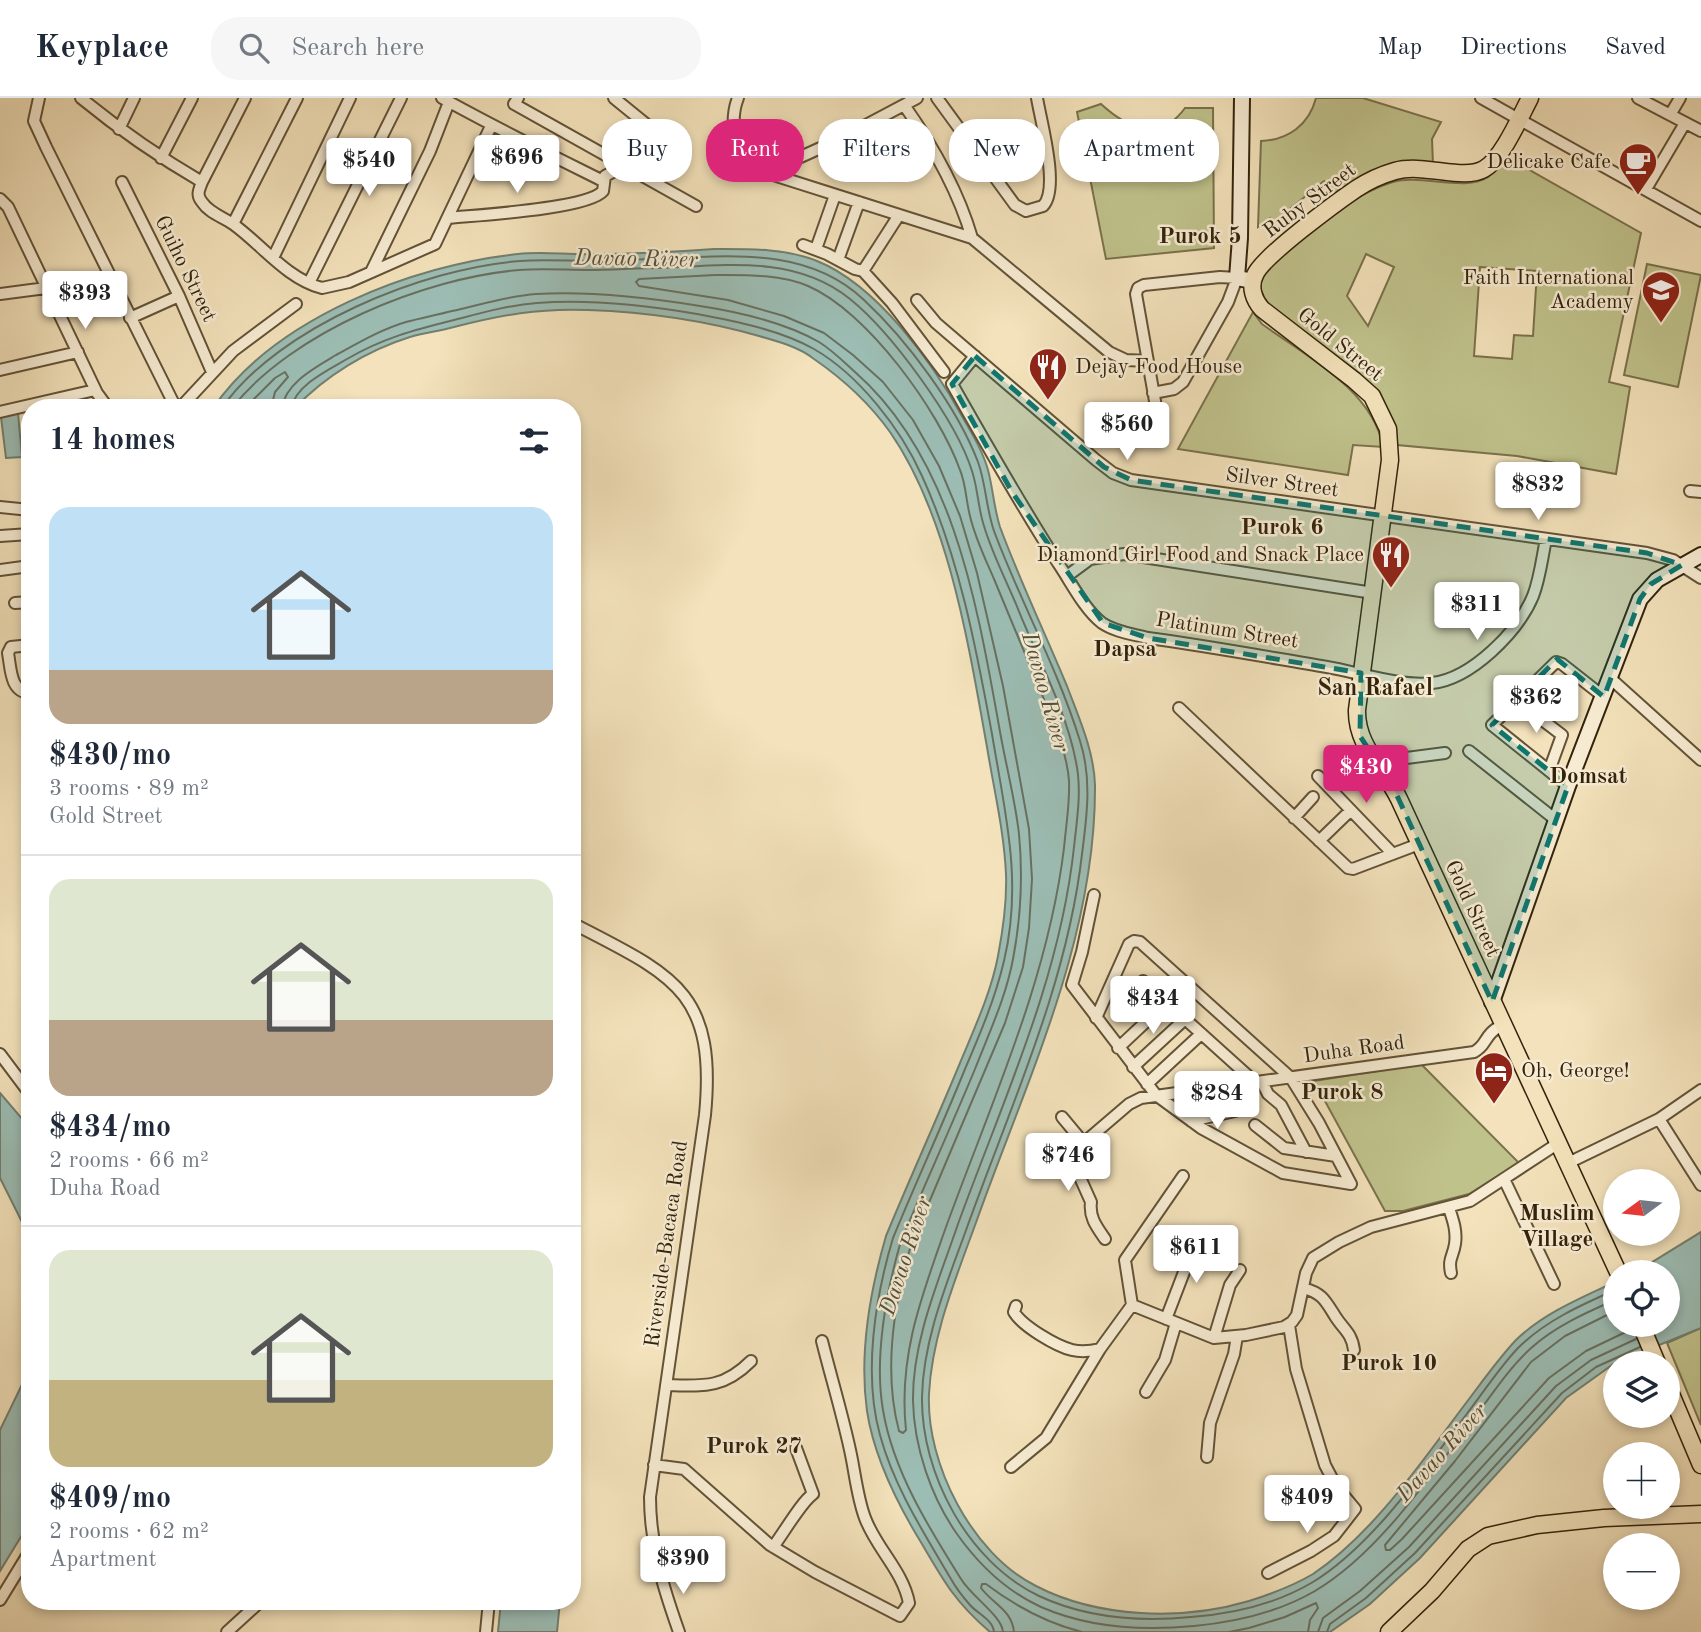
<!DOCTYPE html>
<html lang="en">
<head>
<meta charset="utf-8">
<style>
  body { margin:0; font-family:"Old Standard TT",serif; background:#f6f6f7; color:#1f2937; height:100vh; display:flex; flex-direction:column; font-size:26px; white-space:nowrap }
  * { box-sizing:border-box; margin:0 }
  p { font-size:23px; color:#747a83 }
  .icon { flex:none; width:38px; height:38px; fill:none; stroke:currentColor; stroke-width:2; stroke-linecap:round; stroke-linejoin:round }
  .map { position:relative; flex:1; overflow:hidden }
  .panel { position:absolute; left:21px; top:301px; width:560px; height:1211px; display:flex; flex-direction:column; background:#fff; border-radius:28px; box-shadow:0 4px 10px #0003 }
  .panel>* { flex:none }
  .banner { position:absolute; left:602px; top:21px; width:665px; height:63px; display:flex; gap:14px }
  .needle { width:46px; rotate:255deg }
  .buttons { position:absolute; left:1603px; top:1071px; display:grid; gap:14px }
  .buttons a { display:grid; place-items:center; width:77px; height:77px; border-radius:50%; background:#fff; box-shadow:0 4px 10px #0003; font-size:35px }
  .price { position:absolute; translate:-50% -60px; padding:0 16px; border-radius:7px; background:#fff; color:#222; font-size:23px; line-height:46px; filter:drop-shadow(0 2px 4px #0008) }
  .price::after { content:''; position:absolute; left:50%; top:42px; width:21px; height:16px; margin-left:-10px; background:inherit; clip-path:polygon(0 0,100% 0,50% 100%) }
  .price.current { background:#db2777; color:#fff }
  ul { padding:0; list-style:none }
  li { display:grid; align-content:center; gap:14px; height:371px; padding:0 28px }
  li+li { border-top:2px solid #e0e1e3 }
  li span { display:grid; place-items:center; height:217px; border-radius:21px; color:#555 }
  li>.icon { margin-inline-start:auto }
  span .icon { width:126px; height:126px; fill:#fffc; stroke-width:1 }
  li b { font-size:30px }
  h2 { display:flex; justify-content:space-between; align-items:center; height:84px; padding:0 28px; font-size:30px }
  .chip { padding:0 24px; border-radius:28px; background:#fff; box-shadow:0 4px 10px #0003; font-size:24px; line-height:63px }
  .chip.current { background:#db2777; color:#fff }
  header { display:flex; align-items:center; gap:42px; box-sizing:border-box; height:98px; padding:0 35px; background:#fff; border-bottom:2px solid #e0e1e3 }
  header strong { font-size:33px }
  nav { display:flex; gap:38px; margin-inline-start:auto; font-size:24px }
  .search { width:490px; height:63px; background:#f6f6f7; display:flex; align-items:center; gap:18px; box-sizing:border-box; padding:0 24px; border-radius:28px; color:#747a83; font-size:26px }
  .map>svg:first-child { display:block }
</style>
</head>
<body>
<header>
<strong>Keyplace</strong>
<div class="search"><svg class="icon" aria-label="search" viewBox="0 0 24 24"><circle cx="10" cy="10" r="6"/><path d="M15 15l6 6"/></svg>Search here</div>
<nav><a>Map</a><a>Directions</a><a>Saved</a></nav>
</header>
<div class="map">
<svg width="1701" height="1534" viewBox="0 0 1701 1534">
  <rect width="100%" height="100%" fill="#f3e2bb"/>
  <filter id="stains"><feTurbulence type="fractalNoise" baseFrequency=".00286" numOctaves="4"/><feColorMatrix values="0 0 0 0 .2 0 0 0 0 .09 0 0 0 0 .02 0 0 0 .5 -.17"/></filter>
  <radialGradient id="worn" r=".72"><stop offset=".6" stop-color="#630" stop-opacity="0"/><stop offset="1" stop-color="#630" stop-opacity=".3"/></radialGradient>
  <!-- green -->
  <path fill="#c0c28c" stroke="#7a724c" stroke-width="2" fill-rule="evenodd" d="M1316 0H1363L1441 24 1432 41 1433 67 1376 72 1335 95 1324 83 1274 124 1270 120 1258 129 1261 43C1288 42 1309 27 1316 0Z
    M1101 6C1127 30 1160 45 1185 10H1213L1214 150 1106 161 1077 14Z
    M1503 57 1641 135 1609 284 1630 289 1616 376 1517 358 1397 347 1393 328 1264 204C1258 185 1259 184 1270 168 1305 138 1349 97 1393 84 1420 76 1466 94 1488 79 1495 74 1499 64 1503 57ZM1366 156 1394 169 1368 228 1347 198ZM1480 169 1537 173 1533 238 1514 237 1512 261 1474 258Z
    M1647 166 1701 177 1678 289 1624 277Z
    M1253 214 1262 226C1306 258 1373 292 1383 349L1353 347 1348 377 1178 351Z
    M1421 966 1519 1065 1469 1096 1403 1113H1385L1314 983Z
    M1701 1230V1327L1667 1245Z"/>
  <!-- water -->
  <path fill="#9cbdb4" stroke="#727f70" stroke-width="2" d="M714 151C748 151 785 150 817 163 877 187 933 265 963 320 973 337 983 354 988 372 993 391 994 410 1000 429 1020 483 1045 535 1067 588 1079 620 1094 653 1095 687 1096 839 1028 979 978 1119 958 1175 932 1235 929 1296 926 1366 972 1456 1036 1488 1098 1520 1182 1523 1249 1503 1271 1496 1293 1488 1313 1476 1374 1435 1422 1363 1466 1305 1482 1284 1498 1261 1516 1242 1544 1215 1581 1200 1615 1184V1227H1668V1174H1636L1701 1134V1230L1615 1265 1566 1300 1420 1460 1370 1506 1330 1534H990C956 1505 944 1484 922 1446 898 1407 874 1359 867 1313 859 1256 870 1193 886 1138 910 1080 936 1023 960 965 974 931 991 895 998 858 1003 832 1007 803 1006 776 1004 733 994 692 987 649 969 549 949 419 890 334 870 306 843 281 814 261 799 249 777 243 759 238 703 222 646 214 588 212 538 210 502 217 454 229 439 233 424 235 410 239 368 252 325 278 295 310H213C275 220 413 167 518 156 542 153 568 157 592 156 633 156 674 154 714 151Z
    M18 315 22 359 6 360 1 319Z
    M0 995 30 1030V1140L0 1080Z
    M30 1270V1424L0 1473V1332Z
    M501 1503H560L557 1534H498Z"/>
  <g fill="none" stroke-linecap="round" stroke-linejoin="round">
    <!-- shore -->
    <path stroke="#687060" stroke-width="2" d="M715 177C745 177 780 176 808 188 867 213 939 313 960 372 966 386 966 403 970 418 975 440 985 460 994 481 1010 520 1027 560 1043 599 1054 626 1067 654 1069 683 1070 705 1066 728 1064 750 1048 882 991 1005 946 1129 922 1197 898 1258 906 1332L903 1335 899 1333C883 1273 894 1205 911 1147L1005 925 1023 869 1029 830 1032 781 1029 731 1003 588 977 475 960 418 939 368 913 322 883 284 853 257 824 235 784 218 728 202 639 188 636 184 639 181Z
      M222 310C278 229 424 170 520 163 544 161 568 163 591 163 610 163 629 162 648 161 722 159 805 146 864 202 907 242 957 309 978 364 986 386 986 410 994 433 1020 503 1058 571 1080 643 1092 680 1087 718 1082 756 1067 888 1009 1011 965 1135 946 1187 923 1243 922 1299 921 1376 968 1464 1039 1498 1086 1520 1139 1524 1191 1519 1233 1516 1276 1506 1313 1484 1372 1448 1424 1372 1466 1317 1483 1295 1499 1270 1518 1250 1545 1223 1581 1207 1615 1192
      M232 310C292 234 424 180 519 172 542 170 566 172 589 172 613 172 636 170 660 170 725 167 796 157 850 201 891 234 956 322 972 373 978 391 978 410 984 428 992 455 1005 480 1016 506 1036 557 1066 611 1076 664 1082 692 1077 721 1074 749 1060 881 1003 1002 958 1126 939 1182 912 1243 913 1303 914 1349 931 1399 957 1436 979 1467 1006 1493 1041 1509 1089 1530 1142 1533 1194 1528 1235 1524 1279 1514 1315 1493 1376 1457 1426 1384 1468 1328 1488 1303 1506 1273 1530 1251 1554 1229 1585 1215 1615 1202
      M245 310 275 280 285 274 288 279 275 294 271 310
      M282 310C285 285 316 269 336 257 358 245 382 231 406 224 421 220 437 217 452 213 479 207 508 198 536 196 591 193 645 199 700 208 739 214 784 224 819 244 832 252 844 264 855 274 953 360 977 506 999 628 1005 664 1015 700 1019 736 1023 778 1021 819 1013 861 1006 899 989 935 975 971 951 1029 925 1086 901 1143 886 1194 874 1260 883 1312 893 1373 929 1430 961 1481 971 1498 1002 1518 1003 1534
      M291 310C296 287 328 272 347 261 383 240 414 232 454 222 481 215 509 207 537 205 590 201 644 207 697 216 735 223 780 232 814 251 859 277 901 331 922 378 959 459 976 549 992 636 1005 715 1023 783 1004 863 995 901 980 936 965 971 942 1028 916 1084 893 1140 875 1200 863 1276 880 1337 894 1389 924 1435 951 1481 956 1490 963 1499 970 1507 978 1516 993 1522 994 1534
      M1615 1213 1565 1238 1531 1264 1455 1363 1385 1447 1386 1452H1390L1402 1441 1549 1280 1586 1253 1632 1231
      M1014 1534C1012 1512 993 1506 981 1490L982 1486H986C1015 1508 1046 1525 1082 1534
      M1229 1534 1249 1530 1285 1519 1316 1505 1318 1510 1310 1522 1308 1534
      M1318 1534 1323 1520 1360 1493 1409 1449 1556 1288 1591 1262 1636 1241
      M1327 1534 1330 1526 1366 1500 1415 1455 1562 1295 1596 1269 1640 1249"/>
    <!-- street casing -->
    <g stroke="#635337" stroke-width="14">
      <path id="street" d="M39 0 34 23 46 49 176 310
        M81 0C120 32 159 59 202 84
        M245 0 202 84C199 92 196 97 202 104 209 115 223 119 233 126 261 146 287 181 322 190L349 184 435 146 491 28
        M442 0C494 29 549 56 603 83
        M518 0 514 6 696 108
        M614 0 668 44
        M738 0C730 20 733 53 748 69L972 140 1109 254 1126 262 1148 263
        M937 0 1015 107 1026 113 1043 108C1060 91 1041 24 1037 0
        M1481 0 1701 123
        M1638 0 1701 33
        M904 7C933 48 958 92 972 140
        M1670 17 1680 0
        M119 31 134 0
        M161 60 192 0
        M772 77 796 61 836 43 917 0
        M122 84 179 198 212 274
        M1646 91 1685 25
        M0 101 8 109 97 295 108 310
        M448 120C477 117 588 111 603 93L605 78 618 71 627 69
        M233 126 297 0
        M803 147 827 156 855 171 863 173 892 205 944 274
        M816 151 835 97
        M273 160 350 0
        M838 162 859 104
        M863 173 899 117
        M371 174 430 53 449 4
        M309 185 401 0
        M0 196 46 190
        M917 202 936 225 1096 362 1113 375 1131 382 1647 455 1673 462 1701 480
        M130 220 179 198
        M975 258 952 286C986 346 1020 406 1058 465 1071 484 1084 511 1102 525 1115 534 1133 536 1148 540 1208 548 1267 559 1327 569 1357 574 1402 589 1432 585 1471 581 1518 534 1533 498 1540 480 1542 460 1546 441
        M0 272 78 254
        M1153 295 1174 291 1183 284 1228 204 1237 180 1220 179 1144 187 1138 190 1136 196 1158 320
        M180 310 233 253 296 206
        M0 314 95 292
        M1690 393 1701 394
        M0 409 30 412
        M0 438 30 436
        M0 472 30 468
        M1067 478 1090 461 1124 456 1373 495
        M15 505 30 504
        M30 547 11 549 8 555C11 571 10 594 30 595
        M1610 580 1701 662
        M1516 602 1562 637 1549 673
        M1179 610 1348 770 1353 771 1419 746
        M1469 653 1556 722
        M1376 664 1445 655
        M1318 678 1393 756
        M1568 688 1492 627 1556 564 1562 566 1604 599
        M1294 720 1313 699
        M1319 743 1350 713
        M1094 797 1082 854 1072 887 1156 997 1201 1030 1283 1075 1351 1086
        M572 825C672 877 717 892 705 1017L650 1399C650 1447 663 1489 679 1534
        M1143 883 1256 985
        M1096 920 1129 846 1134 843 1140 844 1291 980 1319 1025 1351 1086
        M1118 950 1167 904
        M0 956 30 996
        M1133 969 1185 921
        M1262 984 1268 996 1281 1007 1306 1054
        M1147 986 1201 936
        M1062 1019 1082 1043 1087 1042 1129 1006 1141 1000 1474 954C1488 947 1483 936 1503 927
        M1659 1021 1701 1087
        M1191 1023 1235 1013
        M1255 1027 1284 1050 1336 1058
        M1082 1043 1079 1054 1082 1062 1078 1075 1091 1104C1089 1119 1096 1128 1105 1141
        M1566 1066 1659 1021 1701 992
        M1504 1081 1554 1186
        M1449 1110C1453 1122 1457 1133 1455 1146 1453 1159 1448 1160 1451 1175
        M1303 1190C1322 1195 1325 1202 1335 1218 1343 1231 1352 1235 1354 1252
        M1132 1207 1125 1162 1183 1078
        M1016 1208 1014 1214C1022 1228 1056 1248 1072 1252 1080 1254 1092 1253 1100 1251
        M1166 1221 1184 1174 1193 1143
        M1214 1240 1230 1187 1240 1172
        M666 1287C703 1288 723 1291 751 1263
        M1146 1294 1165 1262 1176 1225
        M1207 1359 1210 1325 1234 1256 1237 1238
        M654 1367 684 1371 770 1447 815 1474 900 1518 909 1505C903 1473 876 1450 865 1420 857 1399 855 1374 850 1352 842 1315 831 1279 822 1243
        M1011 1369 1046 1340 1100 1251 1132 1207 1214 1240 1246 1237 1284 1229 1292 1224 1297 1217 1306 1175 1313 1160 1339 1144 1371 1129 1470 1103 1557 1046
        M773 1449C783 1436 802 1403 813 1396L796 1350
        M1268 1475 1311 1453 1334 1438 1355 1411 1336 1388 1325 1367 1296 1271 1289 1227
        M0 1502 30 1453
        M227 1534 261 1503
        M486 1534 489 1503"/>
    </g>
    <!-- secondary casing -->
    <g stroke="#33230b" stroke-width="18">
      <path id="secondary" d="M1242 0 1240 140 1237 180 1253 183
        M1492 904 1568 688 1640 501 1657 482 1701 457"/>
    </g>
    <!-- primary casing -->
    <g stroke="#33230b" stroke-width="19">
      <path id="primary" d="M1530 0C1520 19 1502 61 1484 71 1463 83 1424 65 1395 73 1381 77 1368 83 1356 91 1337 104 1262 159 1255 177 1249 189 1254 202 1262 211L1354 282 1372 298 1388 331 1390 362 1357 612C1356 648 1384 670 1399 701L1618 1174
        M1641 1227 1657 1265
        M1668 1289 1701 1367
        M1389 1534 1432 1493 1468 1451 1488 1438 1537 1427 1604 1420 1701 1416"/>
    </g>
    <!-- street -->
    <use href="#street" stroke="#f7ecd3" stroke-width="10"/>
    <!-- secondary -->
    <use href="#secondary" stroke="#f7ecd3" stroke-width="14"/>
    <!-- primary -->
    <use href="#primary" stroke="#f3e2bb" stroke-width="16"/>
  </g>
  <!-- marked area -->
  <path fill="#0f766e" fill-opacity="0.2" stroke="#0f766e" stroke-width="5" stroke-dasharray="14 9" stroke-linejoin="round" d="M975 258 1104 369 1131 382 1647 455 1682 467 1651 486 1640 501 1604 599 1557 561 1492 627 1568 688 1492 904 1394 691 1360 638 1361 575 1148 540 1103 525 1012 394 952 286Z"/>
  <!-- icons -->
  <defs>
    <g id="cafe-pin" transform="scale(2.0125)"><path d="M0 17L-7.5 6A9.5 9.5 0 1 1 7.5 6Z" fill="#8f2418" stroke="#f7ecd3"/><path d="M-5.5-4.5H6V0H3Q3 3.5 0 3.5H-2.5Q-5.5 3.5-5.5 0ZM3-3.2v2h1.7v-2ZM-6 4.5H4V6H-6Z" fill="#fff"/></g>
    <g id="school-pin" transform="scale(2.0125)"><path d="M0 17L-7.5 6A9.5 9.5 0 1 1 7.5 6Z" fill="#8f2418" stroke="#f7ecd3"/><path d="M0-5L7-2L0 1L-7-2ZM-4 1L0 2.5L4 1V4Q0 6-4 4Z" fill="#fff"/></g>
    <g id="restaurant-pin" transform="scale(2.0125)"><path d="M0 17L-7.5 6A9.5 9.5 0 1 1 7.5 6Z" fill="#8f2418" stroke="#f7ecd3"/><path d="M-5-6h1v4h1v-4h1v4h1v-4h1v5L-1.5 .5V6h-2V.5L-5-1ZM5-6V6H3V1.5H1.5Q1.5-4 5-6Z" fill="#fff"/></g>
    <g id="hotel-pin" transform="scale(2.0125)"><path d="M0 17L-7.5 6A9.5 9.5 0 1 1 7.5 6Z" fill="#8f2418" stroke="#f7ecd3"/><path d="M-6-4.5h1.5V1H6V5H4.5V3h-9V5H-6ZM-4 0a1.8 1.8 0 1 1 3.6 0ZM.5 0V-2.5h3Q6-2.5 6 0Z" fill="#fff"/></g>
  </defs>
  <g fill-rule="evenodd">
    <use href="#cafe-pin" x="1638" y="64"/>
    <use href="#school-pin" x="1661" y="192"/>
    <use href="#restaurant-pin" x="1048" y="269"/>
    <use href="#restaurant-pin" x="1391" y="457"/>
    <use href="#hotel-pin" x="1494" y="973"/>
  </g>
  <g text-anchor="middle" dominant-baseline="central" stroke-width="5" stroke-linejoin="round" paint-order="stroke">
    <!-- poi labels -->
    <g font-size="21" fill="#33230b" stroke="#f7ecd3" text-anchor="end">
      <text x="1611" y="64">Delicake Cafe</text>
      <text x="1634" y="180">Faith International<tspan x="1634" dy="24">Academy</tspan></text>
      <text x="1075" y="269" text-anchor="start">Dejay Food House</text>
      <text x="1364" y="457">Diamond Girl Food and Snack Place</text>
      <text x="1521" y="973" text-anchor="start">Oh, George!</text>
    </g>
    <!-- street labels -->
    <g font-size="21" fill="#33230b" stroke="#f7ecd3">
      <text transform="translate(1310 103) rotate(-37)">Ruby Street</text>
      <text transform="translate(185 171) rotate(64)">Guiho Street</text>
      <text transform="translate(1340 247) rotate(39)">Gold Street</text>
      <text transform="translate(1282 385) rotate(8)">Silver Street</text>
      <text transform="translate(1227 533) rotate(9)">Platinum Street</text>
      <text transform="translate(1472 811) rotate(65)">Gold Street</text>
      <text transform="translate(1354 952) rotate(-8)">Duha Road</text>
      <text transform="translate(667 1146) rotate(-82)">Riverside-Bacaca Road</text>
    </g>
    <!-- neighbourhood labels -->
    <g font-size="23" font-weight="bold" fill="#33230b" stroke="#f7ecd3">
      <text x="1200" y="138">Purok 5</text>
      <text x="1282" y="429">Purok 6</text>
      <text x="1125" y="551">Dapsa</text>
      <text x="1588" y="678">Domsat</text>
      <text x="1342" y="994">Purok 8</text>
      <text x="1557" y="1115">Muslim<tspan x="1557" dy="26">Village</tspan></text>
      <text x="1389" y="1265">Purok 10</text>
      <text x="754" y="1348">Purok 27</text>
    </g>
    <!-- water labels -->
    <g font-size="23" font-style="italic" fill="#52513e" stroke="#f7ecd3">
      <text transform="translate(636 161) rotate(1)">Davao River</text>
      <text transform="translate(1045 594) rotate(74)">Davao River</text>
      <text transform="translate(906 1158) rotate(-72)">Davao River</text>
      <text transform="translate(1442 1355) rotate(-48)">Davao River</text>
    </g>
    <!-- quarter labels -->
    <g font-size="24" font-weight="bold" fill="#33230b" stroke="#f7ecd3">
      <text x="1375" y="591">San Rafael</text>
    </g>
  </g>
  <rect width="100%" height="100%" filter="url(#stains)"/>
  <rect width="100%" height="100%" fill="url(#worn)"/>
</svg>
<div class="buttons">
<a><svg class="needle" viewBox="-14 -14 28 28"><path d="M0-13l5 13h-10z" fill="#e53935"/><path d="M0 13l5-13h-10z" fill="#747a83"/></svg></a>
<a><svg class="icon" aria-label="locate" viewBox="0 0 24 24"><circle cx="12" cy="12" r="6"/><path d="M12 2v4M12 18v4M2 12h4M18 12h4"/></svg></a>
<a><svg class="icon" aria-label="layers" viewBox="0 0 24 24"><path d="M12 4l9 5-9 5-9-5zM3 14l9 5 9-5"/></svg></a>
<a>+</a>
<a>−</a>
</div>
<b class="price" style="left:517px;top:97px">$696</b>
<b class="price" style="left:369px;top:100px">$540</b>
<b class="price" style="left:85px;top:233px">$393</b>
<b class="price" style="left:1127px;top:364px">$560</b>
<b class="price" style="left:1538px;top:424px">$832</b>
<b class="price" style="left:1477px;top:544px">$311</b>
<b class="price" style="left:1536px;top:637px">$362</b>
<b class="price current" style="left:1366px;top:707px">$430</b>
<b class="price" style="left:1153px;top:938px">$434</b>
<b class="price" style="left:1217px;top:1033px">$284</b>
<b class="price" style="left:1068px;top:1095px">$746</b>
<b class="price" style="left:1196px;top:1187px">$611</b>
<b class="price" style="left:1307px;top:1437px">$409</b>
<b class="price" style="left:683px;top:1498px">$390</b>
<div class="banner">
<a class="chip">Buy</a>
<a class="chip current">Rent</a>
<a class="chip">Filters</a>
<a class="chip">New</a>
<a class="chip">Apartment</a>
</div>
<section class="panel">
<h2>14 homes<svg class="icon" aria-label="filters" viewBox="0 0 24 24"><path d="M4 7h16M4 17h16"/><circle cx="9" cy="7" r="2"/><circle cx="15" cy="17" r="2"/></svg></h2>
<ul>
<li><span style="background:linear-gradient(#bfe0f5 75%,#b9a48a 0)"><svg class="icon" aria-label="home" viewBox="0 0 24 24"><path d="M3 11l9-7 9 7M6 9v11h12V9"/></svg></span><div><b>$430/mo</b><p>3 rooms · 89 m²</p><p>Gold Street</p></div></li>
<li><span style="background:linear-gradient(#dfe7d0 65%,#b9a48a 0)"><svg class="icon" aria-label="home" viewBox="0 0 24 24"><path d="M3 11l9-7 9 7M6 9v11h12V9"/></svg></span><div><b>$434/mo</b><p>2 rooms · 66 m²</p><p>Duha Road</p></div></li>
<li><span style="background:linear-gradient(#dfe7d0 60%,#c2b280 0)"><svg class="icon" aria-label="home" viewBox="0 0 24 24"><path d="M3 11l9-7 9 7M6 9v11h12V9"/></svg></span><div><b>$409/mo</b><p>2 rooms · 62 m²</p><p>Apartment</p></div></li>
</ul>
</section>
</div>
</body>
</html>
